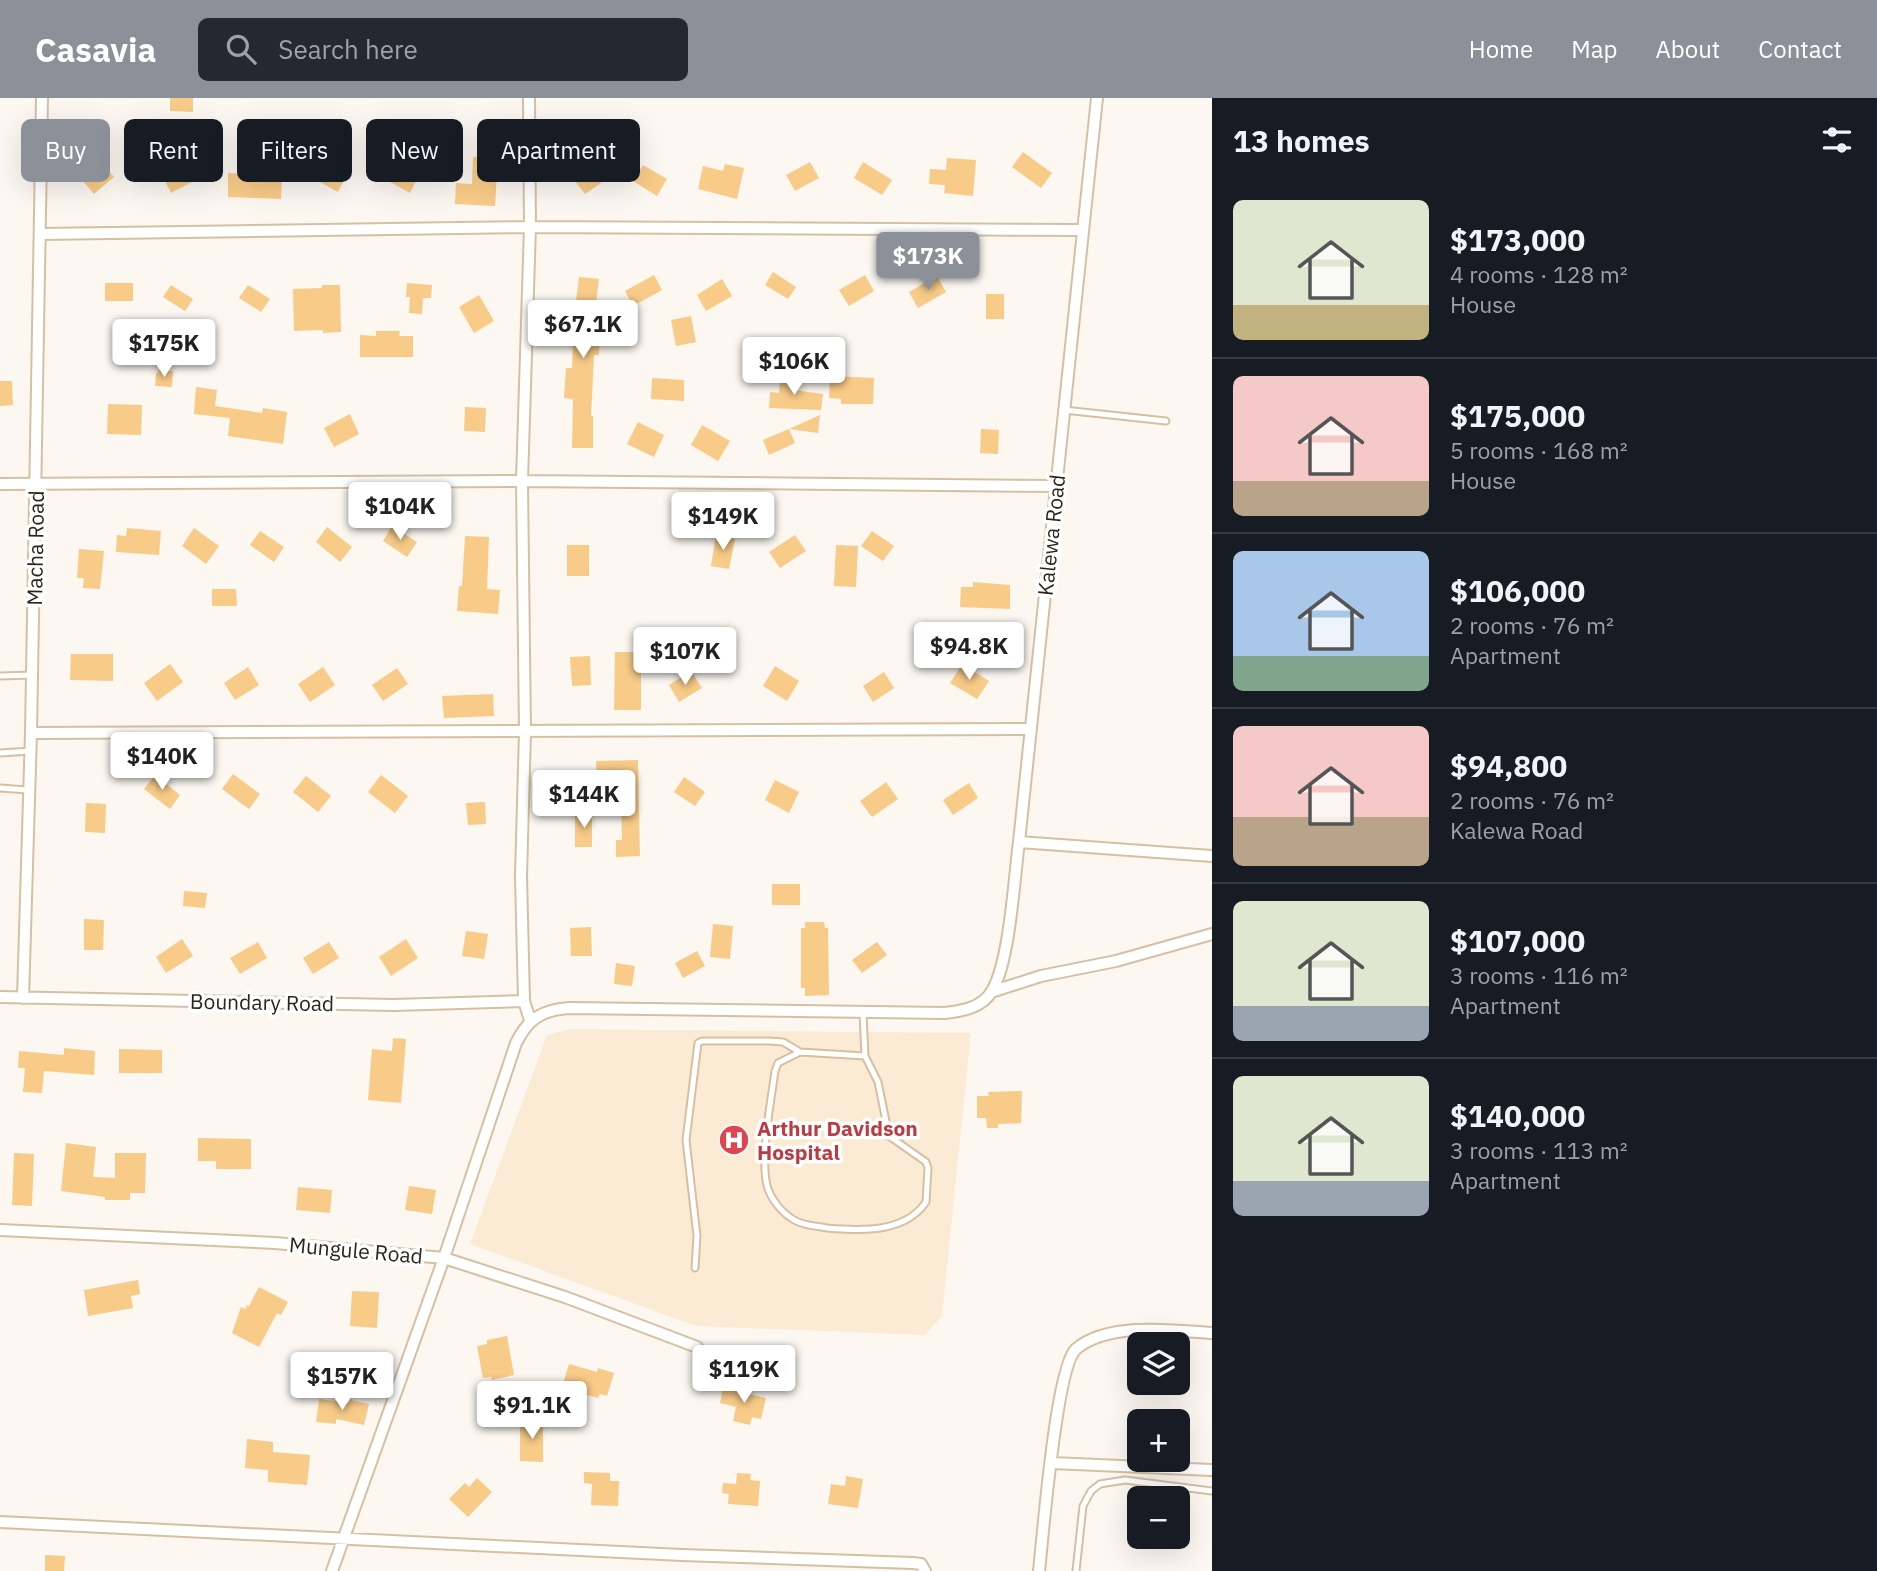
<!DOCTYPE html>
<html lang="en">
<head>
<meta charset="utf-8">
<style>
  body { margin:0; font-family:"IBM Plex Sans",sans-serif; background:#242831; color:#f1f3f6; height:100vh; display:flex; flex-direction:column; font-size:26px; white-space:nowrap }
  * { box-sizing:border-box; margin:0 }
  p { font-size:23px; color:#9ea1a6 }
  .icon { flex:none; width:38px; height:38px; fill:none; stroke:currentColor; stroke-width:2; stroke-linecap:round; stroke-linejoin:round }
  .map { position:relative; flex:1; overflow:hidden }
  .drawer { display:flex; flex-direction:column; background:#171b24; width:665px }
  .drawer>* { flex:none }
  .top-card { position:absolute; left:21px; top:21px; width:665px; height:63px; display:flex; gap:14px }
  .fabs { position:absolute; left:1127px; top:1234px; display:grid; gap:14px }
  .fabs a { display:grid; place-items:center; width:63px; height:63px; border-radius:10px; background:#171b24; box-shadow:0 7px 28px #0002; font-size:35px }
  .price { position:absolute; translate:-50% -60px; padding:0 16px; border-radius:7px; background:#fff; color:#222; font-size:23px; line-height:46px; filter:drop-shadow(0 2px 4px #0008) }
  .price::after { content:''; position:absolute; left:50%; top:42px; width:21px; height:16px; margin-left:-10px; background:inherit; clip-path:polygon(0 0,100% 0,50% 100%) }
  .price.on { background:#8c9099; color:#fff }
  ul { padding:0; list-style:none }
  li { display:flex; align-items:center; gap:21px; height:175px; padding:0 21px }
  li+li { border-top:2px solid #363941 }
  li span { display:grid; place-items:center; flex:none; width:196px; height:140px; border-radius:10px; color:#555 }
  li>.icon { margin-inline-start:auto }
  span .icon { width:84px; height:84px; fill:#fffc; stroke-width:1 }
  li b { font-size:30px }
  h2 { display:flex; justify-content:space-between; align-items:center; height:84px; padding:0 21px; font-size:30px }
  .pill { padding:0 24px; border-radius:10px; background:#171b24; box-shadow:0 7px 28px #0002; font-size:24px; line-height:63px }
  .pill.on { background:#8c9099; color:#fff }
  header { display:flex; align-items:center; gap:42px; box-sizing:border-box; height:98px; padding:0 35px; background:#8c9099; color:#fff }
  header strong { font-size:33px }
  nav { display:flex; gap:38px; margin-inline-start:auto; font-size:24px }
  .search { width:490px; height:63px; background:#242831; display:flex; align-items:center; gap:18px; box-sizing:border-box; padding:0 24px; border-radius:10px; color:#9ea1a6; font-size:26px }
  main { display:flex; flex:1; min-height:0 }
  .map>svg:first-child { display:block }
</style>
</head>
<body>
<header>
<strong>Casavia</strong>
<div class="search"><svg class="icon" aria-label="search" viewBox="0 0 24 24"><circle cx="10" cy="10" r="6"/><path d="M15 15l6 6"/></svg>Search here</div>
<nav><a>Home</a><a>Map</a><a>About</a><a>Contact</a></nav>
</header>
<main>
<div class="map">
<svg width="1212" height="1473" viewBox="0 0 1212 1473">
  <rect width="100%" height="100%" fill="#fcf7f1"/>
  <!-- built -->
  <path fill="#fcebd4" d="M572 931 971 935 942 1218 925 1237 696 1228 470 1146 547 937Z"/>
  <!-- building -->
  <path fill="#f8cb88" d="M170 0H193V14L170 13Z
    M109 27 110 46 77 48 76 29Z
    M1023 54 1052 75 1041 90 1012 69Z
    M580 58 601 85 585 96 565 70Z
    M473 59 498 60 495 108 455 106 456 85 472 86Z
    M947 60 976 62 973 98 944 95 945 87 929 86 930 71 946 72Z
    M317 64 345 80 338 94 309 78Z
    M392 64 418 79 410 95 383 80Z
    M810 64 819 80 795 93 786 77Z
    M863 64 892 82 882 97 854 80Z
    M102 65 114 79 94 96 82 82Z
    M725 66 744 70 737 101 698 91 703 68 723 73Z
    M186 67 194 83 171 95 163 79Z
    M643 67 667 81 657 98 633 83Z
    M255 72 282 73 281 101 228 99V75L255 76Z
    M773 174 796 189 788 201 765 187Z
    M654 177 662 192 633 208 625 193Z
    M865 177 874 193 849 208 839 192Z
    M937 178 946 194 918 210 909 194Z
    M579 179 599 181 594 219 601 220 599 257H594L591 318H593V350H572L573 301 564 300 566 270H572L573 242 559 241 560 223 572 224V218L574 219Z
    M722 181 732 198 706 213 697 197Z
    M105 185H133V203H105Z
    M407 185 432 187 431 200H423L422 216 409 215 410 199H406Z
    M171 187 193 201 185 213 163 199Z
    M248 187 270 201 261 214 239 200Z
    M322 187H340L341 234 323 235V232L294 233 293 191 322 190Z
    M986 196H1004V221H986Z
    M479 197 494 223 474 235 459 209Z
    M691 218 696 244 676 248 671 222Z
    M376 233H400L399 238H413V259H360V237L376 238Z
    M158 272 173 273 172 289 155 288 156 275H158Z
    M780 277 795 278 794 292 823 296 821 312 769 310 770 294 779 295Z
    M830 278 874 280 873 306H841V301L829 300Z
    M652 280 684 282V303L651 301Z
    M0 283H12L13 307 0 308Z
    M196 289 217 292 215 308 262 315 263 310 287 314 283 346 228 338 230 320 194 316Z
    M108 306 142 307 141 337 107 336Z
    M465 309 486 310 485 334 464 333Z
    M350 316 359 336 334 349 324 330Z
    M820 317 818 335 789 331Z
    M638 324 664 337 654 359 627 346Z
    M702 327 730 343 718 363 691 347Z
    M789 331 795 345 769 357 763 342Z
    M981 331 999 332 998 356 980 355Z
    M392 428 417 444 407 459 383 443Z
    M327 429 352 449 340 464 316 444Z
    M127 430 161 433 159 457 116 454 117 437 126 438Z
    M194 430 219 448 206 466 182 448Z
    M260 433 284 449 274 464 250 447Z
    M872 433 894 448 883 463 861 448Z
    M716 437 735 441 729 471 711 468Z
    M795 437 806 453 780 470 769 454Z
    M465 438 489 439 487 491 500 492 498 516 457 513 459 488H462Z
    M567 447H589V478H567Z
    M836 447 858 448 856 489 834 488Z
    M79 451 104 453 100 491 83 490 84 480H77Z
    M973 484 1010 487V511L960 509 961 489H973Z
    M212 491H236L237 508H212Z
    M615 554H641V612H614Z
    M71 556H113V583L70 582Z
    M590 558 591 587 572 588 570 559Z
    M170 566 183 584 157 603 144 585Z
    M962 566 989 583 977 601 950 585Z
    M775 568 799 583 787 603 763 588Z
    M248 569 259 587 235 602 224 585Z
    M323 569 335 587 310 604 298 586Z
    M397 570 408 586 383 603 372 587Z
    M691 573 702 590 679 604 669 587Z
    M884 574 894 590 873 604 863 588Z
    M493 596 494 618 444 620 442 598Z
    M638 662 640 758 616 759V742H622L621 703H617L616 683 597 684 596 663Z
    M233 676 260 696 249 711 222 691Z
    M155 677 180 697 170 711 144 691Z
    M381 677 408 698 395 715 368 694Z
    M306 678 331 698 318 714 293 694Z
    M684 679 705 694 695 708 674 694Z
    M775 682 799 694 789 715 765 702Z
    M886 684 898 701 872 719 860 703Z
    M969 685 978 700 953 717 943 702Z
    M485 704 486 726 468 727 466 705Z
    M86 705 106 706 105 735 85 734Z
    M575 714H592V749H575Z
    M772 786H800V807H772Z
    M184 793 207 795 205 810 183 808Z
    M84 821 104 822 103 852H84Z
    M805 824H824L825 830H828L829 897 805 898V890H801V830H805Z
    M713 826 733 828 730 861 710 859Z
    M591 829 592 858H571L570 830Z
    M466 833 488 836 484 861 462 858Z
    M182 841 193 858 166 875 156 859Z
    M406 841 418 860 391 878 379 859Z
    M258 844 267 860 240 876 230 860Z
    M329 844 339 860 313 876 303 860Z
    M877 844 887 857 862 875 852 862Z
    M697 853 705 868 683 880 675 865Z
    M616 865 635 868 632 888 614 886Z
    M393 940 406 941 401 1005 368 1002 372 951 392 953Z
    M64 950 95 953 94 977 44 973 42 995 23 994 25 970H18L19 953 64 957Z
    M119 951 162 952V975H119Z
    M1022 993 1021 1025 998 1026V1030H987L986 1020H977V998H989L988 994Z
    M198 1040 251 1041V1071H216V1063H198Z
    M66 1045 96 1049 93 1079 115 1080V1055H146L145 1095H130V1102H105V1099L61 1093Z
    M14 1055 34 1056 32 1108 12 1107Z
    M409 1088 436 1092 432 1116 405 1112Z
    M298 1089 332 1092 330 1115 296 1112Z
    M138 1182 140 1196 131 1198 133 1210 88 1218 84 1192Z
    M259 1189 288 1204 281 1217 277 1215 259 1249 232 1235 241 1209 245 1211 247 1207 249 1208Z
    M352 1193 379 1194 377 1230 350 1228Z
    M507 1238 514 1277 492 1282 491 1279 483 1280 477 1248 487 1246V1242Z
    M569 1266 597 1274 598 1270 614 1275 607 1298 600 1296 598 1300 578 1294 577 1297 561 1292Z
    M723 1290 766 1300 761 1321 752 1319 750 1327 733 1323 736 1309 720 1305Z
    M319 1301 349 1305 350 1302 369 1306 364 1327 336 1321V1326L316 1324Z
    M520 1322H543V1364L520 1363Z
    M247 1341 273 1344V1354L310 1357 307 1387 268 1384V1372L245 1370Z
    M584 1374 610 1375V1383H619L618 1408 591 1407 592 1386 584 1385Z
    M737 1375 751 1376 750 1382 760 1383 758 1408 728 1406 729 1396 722 1395 723 1385 736 1386Z
    M846 1378 863 1381 858 1410 828 1406 831 1386 845 1388Z
    M477 1380 492 1394 468 1419 449 1401 465 1385 469 1389Z
    M45 1457 65 1458 64 1473H45Z"/>
  <g fill="none" stroke-linecap="round" stroke-linejoin="round">
    <!-- lane casing -->
    <g stroke="#d6c0a1" stroke-width="9">
      <path id="lane" d="M1064 312 1166 323
        M0 578 33 577
        M0 655 31 653
        M0 690 28 692
        M800 954 778 965 775 973C771 1003 759 1064 768 1091 773 1104 784 1117 796 1123 806 1128 817 1128 827 1130 861 1133 905 1135 926 1104L928 1070 926 1064 889 1038 878 984 865 958 863 915
        M695 1170 697 1138 686 1042 698 945 702 943H769L783 944 800 954 865 958
        M1076 1473 1083 1408 1091 1393 1100 1386 1125 1382 1212 1393"/>
    </g>
    <!-- street casing -->
    <g stroke="#d6c0a1" stroke-width="14">
      <path id="street" d="M529 0 530 129 522 383 525 634 521 778 524 903 530 922
        M40 136 530 129 1083 132
        M0 386 522 383 1056 388
        M31 635 1029 631
        M1019 744 1212 758
        M991 894 1041 878 1116 863 1212 836
        M0 899 394 907 524 903
        M23 900 31 635 42 0
        M0 1132 275 1145 444 1160 565 1199 697 1249
        M1052 1365 1212 1372
        M0 1424 682 1457 913 1465 921 1466 925 1473
        M332 1473 444 1160 516 945C528 921 541 912 569 910L945 915C962 913 982 910 992 893 1010 862 1014 781 1019 744L1097 0
        M1039 1473C1043 1437 1056 1269 1076 1251 1108 1224 1173 1232 1212 1235"/>
    </g>
    <!-- lane -->
    <use href="#lane" stroke="#fff" stroke-width="5"/>
    <!-- street -->
    <use href="#street" stroke="#fff" stroke-width="10"/>
  </g>
  <!-- icons -->
  <defs>
    <g id="hospital-disc" transform="scale(1.575)"><circle r="9.5" fill="#e0444e" stroke="#fff"/><path d="M-5-5h3v3.5h4V-5h3V5h-3V1.5h-4V5h-3Z" fill="#fff"/></g>
  </defs>
  <g fill-rule="evenodd">
    <use href="#hospital-disc" x="734" y="1042"/>
  </g>
  <g text-anchor="middle" dominant-baseline="central" stroke-width="7" stroke-linejoin="round" paint-order="stroke">
    <!-- street labels -->
    <g font-size="21" fill="#2e2519" stroke="#fff">
      <text transform="translate(1051 437) rotate(-84)">Kalewa Road</text>
      <text transform="translate(35 450) rotate(-89)">Macha Road</text>
      <text transform="translate(262 904) rotate(1)">Boundary Road</text>
      <text transform="translate(356 1152) rotate(5)">Mungule Road</text>
    </g>
    <!-- health labels -->
    <g font-size="21" font-weight="bold" fill="#be3a42" stroke="#fff" text-anchor="start">
      <text x="757" y="1030">Arthur Davidson<tspan x="757" dy="24">Hospital</tspan></text>
    </g>
  </g>
</svg>
<div class="fabs">
<a><svg class="icon" aria-label="layers" viewBox="0 0 24 24"><path d="M12 4l9 5-9 5-9-5zM3 14l9 5 9-5"/></svg></a>
<a>+</a>
<a>−</a>
</div>
<b class="price on" style="left:928px;top:194px">$173K</b>
<b class="price" style="left:583px;top:262px">$67.1K</b>
<b class="price" style="left:164px;top:281px">$175K</b>
<b class="price" style="left:794px;top:299px">$106K</b>
<b class="price" style="left:400px;top:444px">$104K</b>
<b class="price" style="left:723px;top:454px">$149K</b>
<b class="price" style="left:969px;top:584px">$94.8K</b>
<b class="price" style="left:685px;top:589px">$107K</b>
<b class="price" style="left:162px;top:694px">$140K</b>
<b class="price" style="left:584px;top:732px">$144K</b>
<b class="price" style="left:744px;top:1307px">$119K</b>
<b class="price" style="left:342px;top:1314px">$157K</b>
<b class="price" style="left:532px;top:1343px">$91.1K</b>
<div class="top-card">
<a class="pill on">Buy</a>
<a class="pill">Rent</a>
<a class="pill">Filters</a>
<a class="pill">New</a>
<a class="pill">Apartment</a>
</div>
</div>
<section class="drawer">
<h2>13 homes<svg class="icon" aria-label="filters" viewBox="0 0 24 24"><path d="M4 7h16M4 17h16"/><circle cx="9" cy="7" r="2"/><circle cx="15" cy="17" r="2"/></svg></h2>
<ul>
<li><span style="background:linear-gradient(#dfe7d0 75%,#c2b280 0)"><svg class="icon" aria-label="home" viewBox="0 0 24 24"><path d="M3 11l9-7 9 7M6 9v11h12V9"/></svg></span><div><b>$173,000</b><p>4 rooms · 128 m²</p><p>House</p></div></li>
<li><span style="background:linear-gradient(#f6c9c9 75%,#b9a48a 0)"><svg class="icon" aria-label="home" viewBox="0 0 24 24"><path d="M3 11l9-7 9 7M6 9v11h12V9"/></svg></span><div><b>$175,000</b><p>5 rooms · 168 m²</p><p>House</p></div></li>
<li><span style="background:linear-gradient(#a9c7e8 75%,#7fa58c 0)"><svg class="icon" aria-label="home" viewBox="0 0 24 24"><path d="M3 11l9-7 9 7M6 9v11h12V9"/></svg></span><div><b>$106,000</b><p>2 rooms · 76 m²</p><p>Apartment</p></div></li>
<li><span style="background:linear-gradient(#f6c9c9 65%,#b9a48a 0)"><svg class="icon" aria-label="home" viewBox="0 0 24 24"><path d="M3 11l9-7 9 7M6 9v11h12V9"/></svg></span><div><b>$94,800</b><p>2 rooms · 76 m²</p><p>Kalewa Road</p></div></li>
<li><span style="background:linear-gradient(#dfe7d0 75%,#9aa5b1 0)"><svg class="icon" aria-label="home" viewBox="0 0 24 24"><path d="M3 11l9-7 9 7M6 9v11h12V9"/></svg></span><div><b>$107,000</b><p>3 rooms · 116 m²</p><p>Apartment</p></div></li>
<li><span style="background:linear-gradient(#dfe7d0 75%,#9aa5b1 0)"><svg class="icon" aria-label="home" viewBox="0 0 24 24"><path d="M3 11l9-7 9 7M6 9v11h12V9"/></svg></span><div><b>$140,000</b><p>3 rooms · 113 m²</p><p>Apartment</p></div></li>
</ul>
</section>
</main>
</body>
</html>
